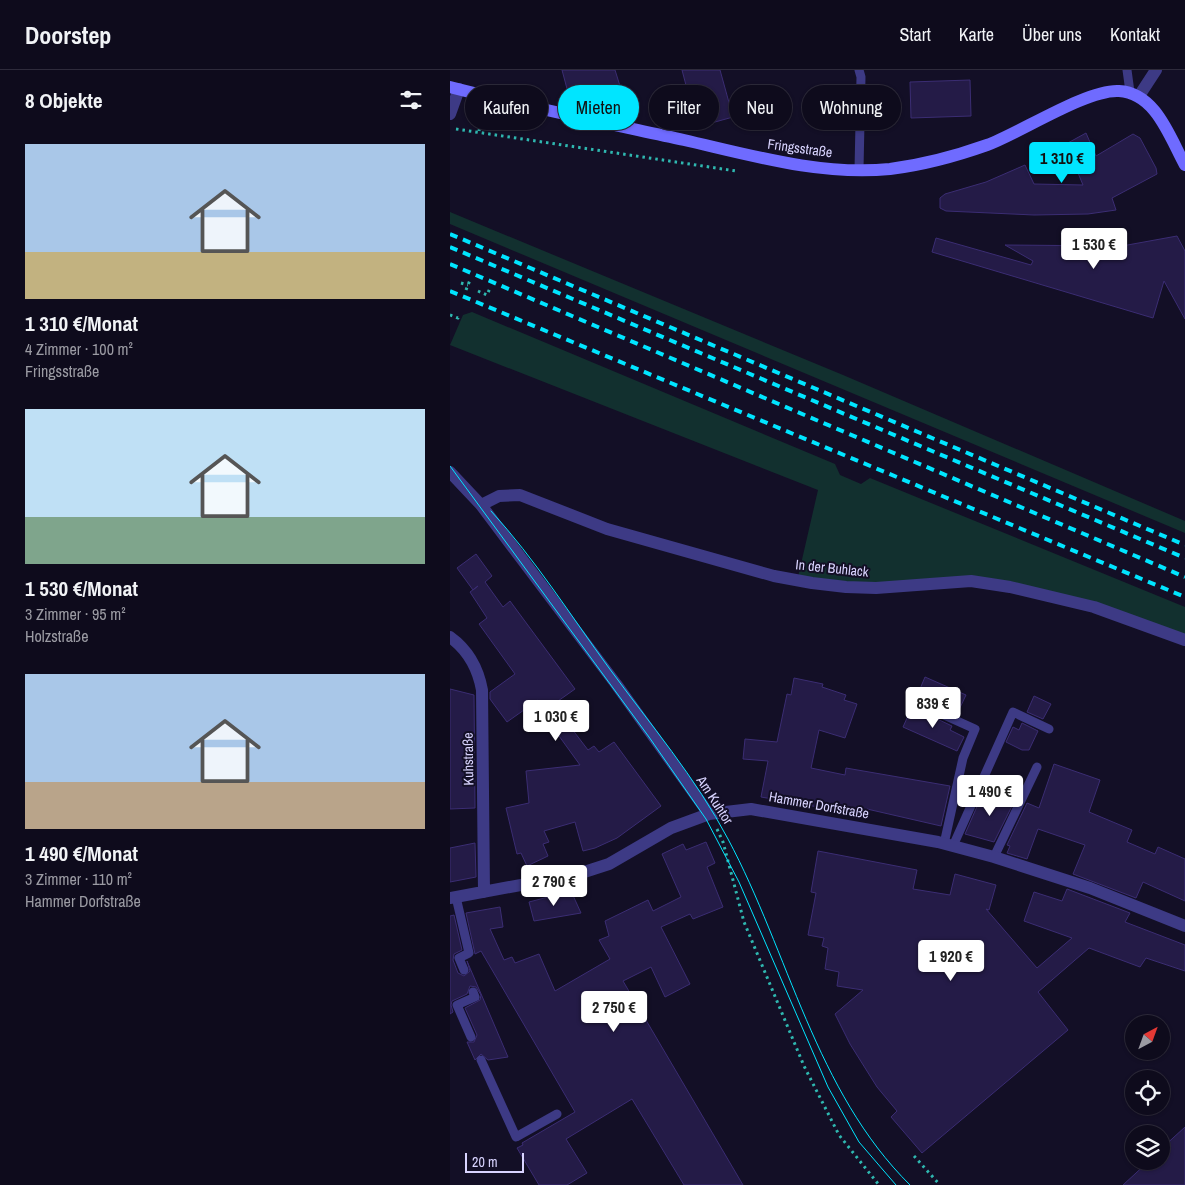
<!DOCTYPE html>
<html lang="de">
<head>
<meta charset="utf-8">
<style>
  body { margin:0; font-family:"Archivo Narrow",sans-serif; background:#1c1929; color:#f1f3f6; height:100vh; display:flex; flex-direction:column; font-size:19px; white-space:nowrap }
  * { box-sizing:border-box; margin:0 }
  p { font-size:16px; color:#9b9ba3 }
  .icon { flex:none; width:28px; height:28px; fill:none; stroke:currentColor; stroke-width:2; stroke-linecap:round; stroke-linejoin:round }
  .map { position:relative; flex:1; overflow:hidden }
  .details { display:flex; flex-direction:column; background:#0e0b1c; width:450px }
  .details>* { flex:none }
  .guide { position:absolute; left:15px; top:15px; width:475px; height:45px; display:flex; gap:10px }
  .needle { width:32px; rotate:41deg }
  .buttons { position:absolute; left:675px; top:945px; display:grid; gap:10px }
  .buttons a { display:grid; place-items:center; width:45px; height:45px; border-radius:50%; background:#0e0b1c; box-shadow:0 1px 4px #0004,0 0 0 1px #2e2b3b; font-size:25px }
  .scale { position:absolute; left:15px; bottom:12px; width:59px; box-sizing:border-box; padding-left:5px; border:2px solid #d9d4ff; border-top:0; font-size:14px; line-height:18px; white-space:nowrap; color:#d9d4ff; -webkit-text-stroke:4px #130f26; paint-order:stroke }
  .price { position:absolute; translate:-50% -42px; padding:0 11px; border-radius:5px; background:#fff; color:#222; font-size:16px; line-height:32px; filter:drop-shadow(0 1px 2px #0008) }
  .price::after { content:''; position:absolute; left:50%; top:30px; width:15px; height:11px; margin-left:-8px; background:inherit; clip-path:polygon(0 0,100% 0,50% 100%) }
  .price.active { background:#00e5ff; color:#111 }
  ul { padding:0; list-style:none }
  li { display:grid; align-content:center; gap:10px; height:265px; padding:0 25px }
  li span { display:grid; place-items:center; height:155px; border-radius:0px; color:#555 }
  li>.icon { margin-inline-start:auto }
  span .icon { width:90px; height:90px; fill:#fffc; stroke-width:1 }
  li b { font-size:21px }
  h2 { display:flex; justify-content:space-between; align-items:center; height:60px; padding:0 25px; font-size:21px }
  .chip { padding:0 18px; border-radius:22px; background:#0e0b1c; box-shadow:0 1px 4px #0004,0 0 0 1px #2e2b3b; font-size:18px; line-height:45px }
  .chip.active { background:#00e5ff; color:#111 }
  header { display:flex; align-items:center; gap:30px; box-sizing:border-box; height:70px; padding:0 25px; background:#0e0b1c; border-bottom:1px solid #2e2b3b }
  header strong { font-size:24px }
  nav { display:flex; gap:28px; margin-inline-start:auto; font-size:18px }
  main { display:flex; flex:1; min-height:0 }
  .map>svg:first-child { display:block }
</style>
</head>
<body>
<header>
<strong>Doorstep</strong>
<nav><a>Start</a><a>Karte</a><a>Über uns</a><a>Kontakt</a></nav>
</header>
<main>
<section class="details">
<h2>8 Objekte<svg class="icon" aria-label="filters" viewBox="0 0 24 24"><path d="M4 7h16M4 17h16"/><circle cx="9" cy="7" r="2"/><circle cx="15" cy="17" r="2"/></svg></h2>
<ul>
<li><span style="background:linear-gradient(#a9c7e8 70%,#c2b280 0)"><svg class="icon" aria-label="home" viewBox="0 0 24 24"><path d="M3 11l9-7 9 7M6 9v11h12V9"/></svg></span><div><b>1 310 €/Monat</b><p>4 Zimmer · 100 m²</p><p>Fringsstraße</p></div></li>
<li><span style="background:linear-gradient(#bfe0f5 70%,#7fa58c 0)"><svg class="icon" aria-label="home" viewBox="0 0 24 24"><path d="M3 11l9-7 9 7M6 9v11h12V9"/></svg></span><div><b>1 530 €/Monat</b><p>3 Zimmer · 95 m²</p><p>Holzstraße</p></div></li>
<li><span style="background:linear-gradient(#a9c7e8 70%,#b9a48a 0)"><svg class="icon" aria-label="home" viewBox="0 0 24 24"><path d="M3 11l9-7 9 7M6 9v11h12V9"/></svg></span><div><b>1 490 €/Monat</b><p>3 Zimmer · 110 m²</p><p>Hammer Dorfstraße</p></div></li>
</ul>
</section>
<div class="map">
<svg width="735" height="1115" viewBox="0 0 735 1115">
  <rect width="100%" height="100%" fill="#130f26"/>
  <!-- green -->
  <path fill="#12302f" d="M0 142 393 305 735 451V463L0 154Z
    M22 242 385 394 390 405 411 414 420 408 735 537V567L561 515H427L348 507 368 420 0 275 13 245Z"/>
  <!-- building -->
  <path fill="#241b47" stroke="#3b2d73" d="M112 0H165L170 16 120 30Z
    M232 0H270L283 47 247 57Z
    M520 10 521 46 461 48 460 12Z
    M636 63 646 86 683 64 690 68 706 98 707 104 662 128 666 140 638 144 584 145 496 141 490 138V128L495 124 536 112 575 95 584 114 633 115 616 74Z
    M727 166 735 181V249L714 211 703 248 482 182 486 168 581 195 583 191 555 175 672 176Z
    M26 484 42 506 35 512 53 537 60 531 125 619 108 631 114 638 109 642 138 680 144 676 149 682 164 672 211 736 167 768 145 778 133 781 125 752 94 761 99 772 93 774 98 786 77 796 71 783 67 784 56 738 79 733 76 701 130 695 96 648 99 646 88 630 57 652 40 629V622L65 604 29 554 37 548 20 522 28 516 23 520 7 498Z
    M475 607 516 625 507 644 467 626Z
    M344 608 373 614 372 617 396 625 394 630 407 634 395 668 369 660 361 698 395 705 396 698 500 716 491 756 417 739 414 745 311 727 318 691 293 689 295 669 327 672 337 624 341 625Z
    M0 619 24 625 25 738 0 739Z
    M584 626 601 634 593 649 577 642Z
    M462 637 502 656 500 660 514 667 507 681 453 657Z
    M572 653 588 661 579 680H572L556 672 563 657 569 660Z
    M604 694 650 710 639 742 682 760 677 772 705 784 708 777 735 789V831L693 812 686 828 623 804 635 775 588 759 577 789 557 783 560 776 557 775 577 733 589 738Z
    M540 723 565 730 544 772 515 764 532 725 538 727Z
    M256 772 265 793 257 797 273 837 243 849 240 844 211 857 240 914 215 927 201 897 173 911 293 1115H234L182 1029 116 1069 137 1103 117 1115H89L67 1078 73 1075 72 1073 125 1042 31 881 25 884 16 843 50 837 53 857 40 859 54 890 62 887 65 893 89 884 105 921 160 889 149 870 159 866 155 851 198 830 203 841 231 827 212 784 233 774 236 780Z
    M25 773 26 807 0 812V778Z
    M368 781 467 800 463 819 500 825 505 804 546 815 539 840 536 839 587 898 622 868 574 851 584 822 612 831 617 819 680 843 675 852 735 875V901L696 888 690 897 639 878 588 922 618 960 472 1083 441 1047 447 1041 427 1017 400 974 385 944 413 920 387 916 389 902 375 899 378 878 372 876 374 868 358 865 366 823 361 822Z
    M121 821 131 843 84 851 79 832Z
    M4 845 12 880 4 884 3 890 8 903 14 906 20 901 17 891 58 987 38 990 31 984 25 990 17 972H24L27 965 15 938 30 930 31 925 26 917 20 916 17 924 2 931 1 935 3 942 0 944V846Z
    M735 1057V1115H673L699 1091H711V1079Z"/>
  <g fill="none" stroke-linecap="round" stroke-linejoin="round">
    <!-- path -->
    <path stroke="#2fb8b0" stroke-width="3" stroke-dasharray="2.5 4" stroke-linecap="butt" d="M6 59 286 101
      M29 61 33 41
      M11 213 18 215
      M16 220 20 210
      M28 221 37 225 40 218
      M0 245 8 248 10 244
      M267 759 273 772 294 852 354 996 389 1065 429 1115
      M464 1086 490 1115"/>
    <!-- lane -->
    <path stroke="#3d3a85" stroke-width="9" d="M677 0 680 22
      M409 99 411 7 409 0
      M465 632 525 659 513 688 494 774
      M503 776 563 642 599 659
      M544 787 587 697
      M6 827 19 883 9 888 14 900
      M21 967 7 935 25 927 23 922
      M31 990 66 1067 107 1044"/>
    <!-- street -->
    <path stroke="#3d3a85" stroke-width="12" d="M689 26 706 0
      M0 44 9 19
      M0 402 31 435 166 614 259 744
      M31 435 49 426 70 425 157 459 324 506 362 513 396 517 426 518 521 511 560 517 644 537 735 570
      M0 567C18 580 28 598 32 620L34 822
      M0 828 125 805 159 794 221 758 259 744 301 739 488 772 544 787 640 818 735 856"/>
    <!-- secondary -->
    <path stroke="#6f6bff" stroke-width="12" d="M0 17C78 37 156 53 234 70 300 85 371 106 440 99 472 95 506 86 537 75 570 63 637 19 669 21 706 23 720 68 735 95"/>
    <!-- tram -->
    <path stroke="#00e5ff" stroke-width="1" d="M0 396 199 667 256 749 289 812 378 1017 409 1072 446 1115
      M41 441C85 489 121 546 159 598 200 654 246 708 278 769 339 883 365 1021 460 1115"/>
    <!-- rail -->
    <path stroke="#00e5ff" stroke-width="4" stroke-dasharray="8 6" stroke-linecap="butt" d="M0 164 735 475
      M0 177 735 488
      M0 194 735 507
      M0 221 735 527"/>
  </g>
  <g text-anchor="middle" dominant-baseline="central" stroke-width="4" stroke-linejoin="round" paint-order="stroke">
    <!-- street labels -->
    <g font-size="14" fill="#d9d4ff" stroke="#130f26">
      <text transform="translate(350 78) rotate(8)">Fringsstraße</text>
      <text transform="translate(382 498) rotate(6)">In der Buhlack</text>
      <text transform="translate(18 689) rotate(-91)">Kuhstraße</text>
      <text transform="translate(265 730) rotate(57)">Am Kuhtor</text>
      <text transform="translate(369 735) rotate(10)">Hammer Dorfstraße</text>
    </g>
  </g>
</svg>
<div class="buttons">
<a><svg class="needle" viewBox="-14 -14 28 28"><path d="M0-13l5 13h-10z" fill="#e53935"/><path d="M0 13l5-13h-10z" fill="#9b9ba3"/></svg></a>
<a><svg class="icon" aria-label="locate" viewBox="0 0 24 24"><circle cx="12" cy="12" r="6"/><path d="M12 2v4M12 18v4M2 12h4M18 12h4"/></svg></a>
<a><svg class="icon" aria-label="layers" viewBox="0 0 24 24"><path d="M12 4l9 5-9 5-9-5zM3 14l9 5 9-5"/></svg></a>
</div>
<div class="scale">20 m</div>
<b class="price active" style="left:612px;top:114px">1 310 €</b>
<b class="price" style="left:644px;top:200px">1 530 €</b>
<b class="price" style="left:483px;top:659px">839 €</b>
<b class="price" style="left:106px;top:672px">1 030 €</b>
<b class="price" style="left:540px;top:747px">1 490 €</b>
<b class="price" style="left:104px;top:837px">2 790 €</b>
<b class="price" style="left:501px;top:912px">1 920 €</b>
<b class="price" style="left:164px;top:963px">2 750 €</b>
<div class="guide">
<a class="chip">Kaufen</a>
<a class="chip active">Mieten</a>
<a class="chip">Filter</a>
<a class="chip">Neu</a>
<a class="chip">Wohnung</a>
</div>
</div>
</main>
</body>
</html>
